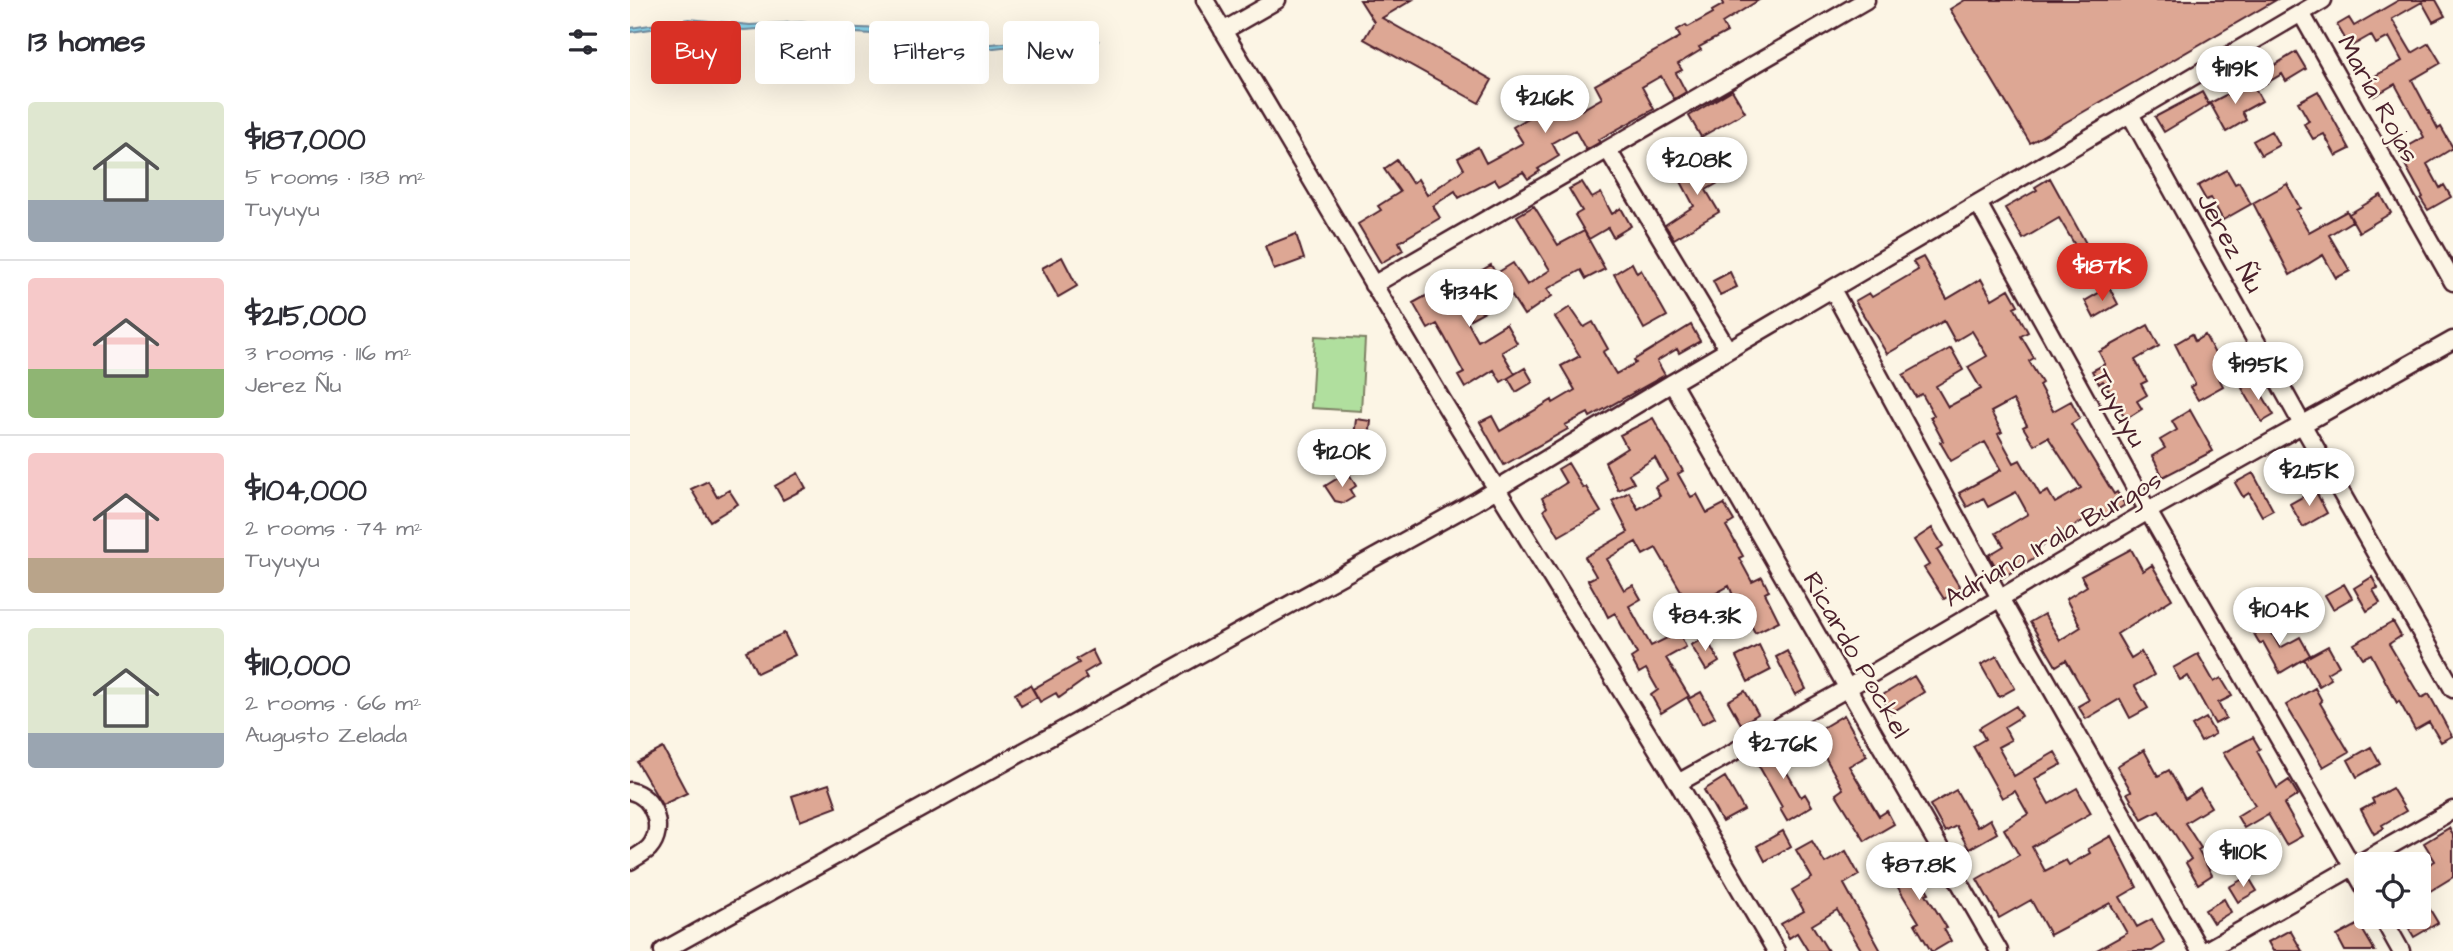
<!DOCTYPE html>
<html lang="en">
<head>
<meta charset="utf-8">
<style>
  body { margin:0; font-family:"Architects Daughter",sans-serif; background:#f2f2f3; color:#2b2b33; height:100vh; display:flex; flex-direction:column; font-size:26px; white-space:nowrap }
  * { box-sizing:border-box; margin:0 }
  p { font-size:23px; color:#7c7c81 }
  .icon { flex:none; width:38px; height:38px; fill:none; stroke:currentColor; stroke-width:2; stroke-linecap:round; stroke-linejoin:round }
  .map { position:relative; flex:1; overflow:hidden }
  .side { display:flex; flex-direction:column; background:#fff; width:630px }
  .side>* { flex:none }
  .hud { position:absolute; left:21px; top:21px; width:665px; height:63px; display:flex; gap:14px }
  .fabs { position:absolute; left:1724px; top:852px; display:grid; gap:14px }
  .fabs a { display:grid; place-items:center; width:77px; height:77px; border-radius:7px; background:#fff; box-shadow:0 7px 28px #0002; font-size:35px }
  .price { position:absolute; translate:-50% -60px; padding:0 16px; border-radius:24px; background:#fff; color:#222; font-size:23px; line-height:46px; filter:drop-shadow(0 2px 4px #0008) }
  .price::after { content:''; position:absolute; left:50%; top:42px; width:21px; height:16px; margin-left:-10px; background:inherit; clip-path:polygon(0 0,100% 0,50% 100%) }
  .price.selected { background:#d93025; color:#fff }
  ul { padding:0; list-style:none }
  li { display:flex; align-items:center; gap:21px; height:175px; padding:0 28px }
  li+li { border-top:2px solid #e1e1e2 }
  li span { display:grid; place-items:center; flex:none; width:196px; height:140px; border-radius:7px; color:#555 }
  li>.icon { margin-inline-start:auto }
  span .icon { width:84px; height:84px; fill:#fffc; stroke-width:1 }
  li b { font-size:30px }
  h2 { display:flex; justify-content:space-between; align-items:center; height:84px; padding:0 28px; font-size:30px }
  .tag { padding:0 24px; border-radius:7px; background:#fff; box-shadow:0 7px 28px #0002; font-size:24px; line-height:63px }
  .tag.selected { background:#d93025; color:#fff }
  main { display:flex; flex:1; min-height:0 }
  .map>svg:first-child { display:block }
</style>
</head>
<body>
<main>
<section class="side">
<h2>13 homes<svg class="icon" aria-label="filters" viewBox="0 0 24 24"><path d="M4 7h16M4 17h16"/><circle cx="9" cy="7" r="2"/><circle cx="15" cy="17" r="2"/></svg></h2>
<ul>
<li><span style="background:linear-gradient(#dfe7d0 70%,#9aa5b1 0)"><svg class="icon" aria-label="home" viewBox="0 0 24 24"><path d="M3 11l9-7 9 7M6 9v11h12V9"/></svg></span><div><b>$187,000</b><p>5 rooms · 138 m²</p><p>Tuyuyu</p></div></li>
<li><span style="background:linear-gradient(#f6c9c9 65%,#8fb573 0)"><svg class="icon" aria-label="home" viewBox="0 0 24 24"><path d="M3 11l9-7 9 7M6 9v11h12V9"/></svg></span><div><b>$215,000</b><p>3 rooms · 116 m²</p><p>Jerez Ñu</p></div></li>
<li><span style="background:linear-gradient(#f6c9c9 75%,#b9a48a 0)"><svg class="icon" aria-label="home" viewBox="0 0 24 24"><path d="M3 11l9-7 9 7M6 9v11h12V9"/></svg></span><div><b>$104,000</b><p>2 rooms · 74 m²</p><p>Tuyuyu</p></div></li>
<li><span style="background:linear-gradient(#dfe7d0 75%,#9aa5b1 0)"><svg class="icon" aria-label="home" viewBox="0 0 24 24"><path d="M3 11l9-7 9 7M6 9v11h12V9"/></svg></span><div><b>$110,000</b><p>2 rooms · 66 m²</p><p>Augusto Zelada</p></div></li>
</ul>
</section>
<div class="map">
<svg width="1823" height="951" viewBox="0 0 1823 951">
  <rect width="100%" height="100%" fill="#fcf5e5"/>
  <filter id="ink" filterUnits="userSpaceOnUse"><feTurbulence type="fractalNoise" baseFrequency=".0143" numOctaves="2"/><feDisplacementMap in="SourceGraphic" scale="14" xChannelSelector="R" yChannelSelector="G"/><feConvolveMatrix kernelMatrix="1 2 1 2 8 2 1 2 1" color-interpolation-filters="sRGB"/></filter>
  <g filter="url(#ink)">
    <!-- green -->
    <path fill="#b0df9e" stroke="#7d7f64" stroke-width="2" d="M685 336 735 339 731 411 681 408Z"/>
    <!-- water -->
    <path fill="#88d2e9" stroke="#6f8a9d" stroke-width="2" d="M59 19 120 25 171 22 203 27 256 29 281 32 324 43 349 45 407 40 468 41 467 43 416 42 347 50 324 48 281 36 205 32 170 26 114 30 63 23 0 32V28Z"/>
    <!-- building -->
    <path fill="#dda794" stroke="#4a1f2b" stroke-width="2" fill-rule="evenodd" d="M730 0H782L752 18 862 80 849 103 734 39 744 22Z
      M1092 0H1129L1092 23 1097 32 1069 47 1071 50 1048 64 1052 70 1046 73 1056 92 1044 99 1031 76 1012 87 1024 109 968 140 970 142 956 150 945 130 922 143 929 156 908 169 910 171 898 179 893 172 869 185 865 179 829 198 825 191 803 206 810 218 769 242 773 250 751 263 728 224 751 210 748 206 770 192 754 169 767 160 782 183 788 179 797 195 834 169 828 158 848 147 856 163 893 143 883 127 905 114 907 117 930 104 929 101 942 93 951 110 972 98 965 85 1050 37 1047 30 1056 25 1058 27 1083 13 1082 11 1094 4Z
      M1335 0H1646L1400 143 1320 9Z
      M1769 0H1806L1815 16 1803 22 1792 2 1762 19 1782 53 1799 43 1811 63 1782 80 1808 129 1811 127 1823 148 1797 164 1810 188 1814 185 1821 197 1798 210 1791 199 1793 197 1768 152 1794 137 1765 84 1744 96 1736 81 1772 61 1759 37 1746 44 1741 35 1720 47 1707 25 1719 18 1724 26Z
      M1666 52 1676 69 1656 81 1652 74 1630 87 1617 64 1629 57 1636 70Z
      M1621 82 1632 101 1612 112 1616 120 1596 132 1580 103Z
      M1102 90 1115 112 1071 137 1059 116Z
      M1688 91 1720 149 1706 156 1694 134 1683 139 1674 124 1679 121 1668 102Z
      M1572 92 1579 105 1534 132 1525 117Z
      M1641 131 1649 145 1631 155 1623 141Z
      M1082 156 1095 179 1076 190 1089 212 1044 239 1035 225 1064 206 1048 176Z
      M1597 170 1605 184 1609 182 1621 204 1593 220 1581 198 1576 200 1568 186Z
      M1420 178 1458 247 1449 252 1429 218 1393 239 1375 208 1407 190 1405 187Z
      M952 182 962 198 971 193 982 214 991 208 1001 226 983 237 978 228 959 239 945 215 952 211 939 189Z
      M1657 184 1670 208 1666 210 1679 232 1717 211 1722 221 1699 235 1720 271 1706 278 1693 255 1660 275 1623 203Z
      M1751 195 1761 213 1729 232 1719 214Z
      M904 206 928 245 954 231 975 269 956 279 951 270 917 289 922 296 894 315 867 273 883 263 897 285 920 270 887 216Z
      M666 234 674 259 644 270 635 246Z
      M432 257 447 286 428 297 412 268Z
      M1293 257 1317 299 1351 279 1362 299 1379 289 1388 305 1384 307 1398 332 1391 336 1404 358 1399 361 1412 383 1409 385 1423 411 1441 401 1450 418 1441 424 1484 494 1487 492 1495 505 1469 521 1465 514 1430 534 1404 551 1407 556 1372 578 1359 555 1374 546 1366 533 1398 514 1386 492 1358 507 1353 498 1337 507 1329 493 1371 470 1355 442 1321 461 1310 442 1313 441 1300 417 1304 415 1292 394 1286 397 1273 375 1321 348 1333 370 1306 386 1318 407 1351 389 1338 367 1357 356 1342 331 1325 341 1314 321 1257 354 1225 301 1239 293 1242 297 1288 270 1283 262ZM1383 400 1397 425 1393 427 1404 445 1418 437 1451 488 1425 503 1418 491 1410 495 1390 460 1384 463 1368 434 1372 432 1361 412Z
      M1002 263 1007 273 1011 270 1037 316 1014 329 984 274Z
      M861 265 871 283 847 296 855 311 837 321 848 341 876 324 887 343 872 352 885 374 871 382 864 370 835 388 828 376 834 373 814 336 807 324 798 329 783 303 803 292 806 298 824 288 826 292 845 281 842 276Z
      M1100 272 1107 287 1090 295 1083 281Z
      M1479 287 1488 304 1464 318 1455 301Z
      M940 307 954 327 963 322 978 349 973 352 986 374 1006 363 1004 360 1061 325 1070 341 1049 353 1047 349 1027 361 1035 375 960 417 958 413 935 425 938 429 874 465 850 422 862 416 870 431 922 400 923 403 945 390 931 366 950 356 925 317Z
      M1518 325 1529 346 1505 360 1517 381 1511 384 1517 395 1507 401 1512 409 1496 419 1473 381 1469 384 1462 371 1475 364 1469 352Z
      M1562 334 1565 341 1575 335 1591 365 1584 369 1593 386 1568 400 1560 387 1565 384 1545 344Z
      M895 368 903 382 886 392 878 378Z
      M1624 381 1644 415 1632 422 1612 388Z
      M1560 410 1583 451 1533 477 1522 456 1535 448 1530 440 1547 430 1542 421Z
      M1023 418 1053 471 1048 474 1061 497 1067 494 1077 513 1094 504 1104 521 1096 526 1113 556 1109 558 1122 582 1132 577 1139 591 1135 593 1149 621 1125 633 1111 605 1108 607 1099 586 1076 599 1089 624 1075 632 1026 548 1013 555 1006 542 977 559 994 590 1003 585 1011 599 999 606 1021 646 1049 632 1056 647 1036 658 1059 696 1031 713 1021 695 1028 690 1016 669 1009 673 1001 658 1007 654 985 613 978 617 971 603 958 580 966 576 955 557 998 532 982 501 999 492 1008 509 1030 496 1025 487 1037 480 1025 458 999 474 1004 483 988 490 975 462 997 448 990 435Z
      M726 419 741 421 736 466 721 464Z
      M1666 457 1674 470 1652 483 1645 469Z
      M938 463 953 488 956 487 971 512 929 536 914 510 917 507 912 498 936 483 928 469Z
      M718 472 726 486 720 490 724 497 714 503 705 501 695 486Z
      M168 473 176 488 153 500 145 486Z
      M1623 473 1643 510 1632 516 1619 493 1613 497 1605 483Z
      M78 481 87 497 99 490 108 504 80 521 61 489Z
      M1685 490 1697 513 1673 527 1660 504Z
      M1302 528 1313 546 1307 550 1331 589 1314 599 1294 568 1299 565 1284 540Z
      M1501 549 1513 571 1522 565 1542 599 1487 634 1501 658 1511 652 1524 675 1505 686 1518 708 1500 718 1490 699 1456 719 1448 706 1459 700 1436 660 1426 666 1400 622 1414 614 1430 640 1451 627 1436 599 1457 586 1451 576Z
      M1742 577 1748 588 1743 590 1750 603 1737 611 1724 588Z
      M1714 584 1722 598 1703 609 1695 595Z
      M1670 594 1684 620 1671 627 1656 602Z
      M1633 617 1650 648 1670 637 1680 655 1650 673 1633 642 1630 644 1619 625Z
      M1763 622 1771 636 1759 644 1791 698 1799 694 1822 736 1811 742 1799 722 1785 730 1769 701 1767 703 1741 654 1733 658 1724 644Z
      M154 633 165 655 127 673 116 651Z
      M1076 637 1089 662 1076 670 1061 645Z
      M1129 645 1141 670 1118 682 1106 657Z
      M1698 646 1709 666 1697 673 1701 679 1689 686 1674 659Z
      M462 650 469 664 454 673 457 678 429 698 426 693 410 702 403 689 449 663 446 659Z
      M1157 651 1176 689 1165 695 1146 657Z
      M1568 654 1584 682 1591 678 1602 696 1588 703 1596 718 1585 724 1558 676 1550 680 1543 668Z
      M1367 656 1385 688 1369 697 1351 665Z
      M1284 676 1294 692 1261 713 1251 696Z
      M400 685 407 697 391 706 385 694Z
      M1685 688 1692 701 1690 703 1719 752 1693 767 1656 705Z
      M1115 691 1128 714 1111 724 1098 701Z
      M1071 692 1085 717 1072 724 1058 699Z
      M1386 706 1392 716 1374 727 1381 740 1368 747 1384 776 1425 752 1432 764 1405 779 1419 804 1447 788 1461 813 1402 847 1415 871 1436 860 1439 865 1460 853 1458 849 1481 836 1507 887 1490 897 1507 927 1522 919 1535 943 1522 951H1465L1497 933 1480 903 1420 935 1401 900 1369 918 1347 879 1389 855 1374 829 1398 814 1385 791 1372 798 1343 746 1355 739 1349 728Z
      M1214 715 1237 756 1219 766 1249 816 1257 811 1264 824 1235 841 1206 794 1213 789 1182 734Z
      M1576 718 1585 734 1571 742 1562 726Z
      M1623 737 1630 749 1627 751 1647 788 1659 780 1668 795 1654 804 1672 836 1656 845 1638 814 1614 828 1607 816 1625 805 1593 753Z
      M1152 743 1164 763 1155 769 1171 797 1175 794 1182 806 1157 821 1150 809 1152 807 1125 759Z
      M1741 747 1750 764 1727 777 1718 760Z
      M33 748 57 793 32 805 7 762Z
      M1514 750 1528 776 1539 770 1555 799 1570 789 1581 807 1555 823 1571 848 1568 850 1582 875 1568 884 1556 863 1561 859 1529 810 1512 819 1497 793 1501 791 1487 766Z
      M1095 777 1114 810 1092 822 1074 790Z
      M199 784 207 807 170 821 162 796Z
      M1762 788 1776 811 1752 825 1754 828 1744 834 1731 810 1744 803 1742 799Z
      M1326 790 1347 827 1360 819 1367 833 1339 849 1326 826 1315 832 1300 805Z
      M1819 828 1823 835V877L1792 896 1808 923 1784 937 1772 917H1788V871L1805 861 1794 843Z
      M1153 831 1161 846 1135 861 1127 846Z
      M1182 841 1195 863 1216 851 1229 875 1214 884 1251 951H1232L1207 910 1182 925 1198 951H1178L1167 933 1159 938 1151 924 1174 911 1162 890 1182 878 1166 850Z
      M1276 853 1299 893 1296 894 1317 928 1314 929 1321 941 1304 951H1301L1285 924 1289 922 1255 866Z
      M1618 876 1627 891 1608 902 1599 887Z
      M1594 899 1601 912 1583 923 1575 910Z
      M1729 924 1745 951H1715L1707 936Z
      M1660 930 1672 951H1643L1638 942Z"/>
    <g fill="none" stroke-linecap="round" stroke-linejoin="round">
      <!-- minor casing -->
      <g stroke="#4a1f2b" stroke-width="21">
        <path id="minor" d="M575 0 812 400 1048 783 1146 951
          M1671 13 1823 282
          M593 31 647 0
          M1500 114 1672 424 1823 689
          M978 150 1098 350
          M1348 203 1518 511 1736 890
          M743 285 1236 0
          M1202 289 1370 598 1570 951
          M1042 383 1369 951
          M1048 783 1216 689 1518 511 1823 340
          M0 791C24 796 36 829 19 848 14 853 6 857 0 861
          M1752 917 1771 951
          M33 951 845 502 1042 383 1693 0
          M1575 951 1823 810"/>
      </g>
      <!-- minor -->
      <use href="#minor" stroke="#fcf5e5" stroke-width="16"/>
    </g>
  </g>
  <g text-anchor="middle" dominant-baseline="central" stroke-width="5" stroke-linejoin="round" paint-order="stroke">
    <!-- street labels -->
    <g font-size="26" fill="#4a1f2b" stroke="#fcf5e5">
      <text transform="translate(1748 99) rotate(61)">María Rojas</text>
      <text transform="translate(1600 243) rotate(61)">Jerez Ñu</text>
      <text transform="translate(1489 408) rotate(61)">Tuyuyu</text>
      <text transform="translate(1423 539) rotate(-30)">Adriano Irala Burgos</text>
      <text transform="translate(1226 655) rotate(60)">Ricardo Pockel</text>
    </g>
  </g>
</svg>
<div class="fabs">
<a><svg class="icon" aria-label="locate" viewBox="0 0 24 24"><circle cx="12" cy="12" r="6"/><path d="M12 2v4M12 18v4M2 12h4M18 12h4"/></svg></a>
</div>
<b class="price" style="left:1605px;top:106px">$119K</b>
<b class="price" style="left:915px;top:135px">$216K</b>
<b class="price" style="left:1067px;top:197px">$208K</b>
<b class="price selected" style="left:1472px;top:303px">$187K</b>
<b class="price" style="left:839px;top:329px">$134K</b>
<b class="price" style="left:1628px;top:402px">$195K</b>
<b class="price" style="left:712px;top:489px">$120K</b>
<b class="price" style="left:1679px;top:508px">$215K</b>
<b class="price" style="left:1649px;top:647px">$104K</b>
<b class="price" style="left:1075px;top:653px">$84.3K</b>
<b class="price" style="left:1153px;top:781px">$276K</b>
<b class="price" style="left:1613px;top:889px">$110K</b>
<b class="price" style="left:1289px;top:902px">$87.8K</b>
<div class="hud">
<a class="tag selected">Buy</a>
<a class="tag">Rent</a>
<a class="tag">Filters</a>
<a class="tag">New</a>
</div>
</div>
</main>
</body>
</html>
